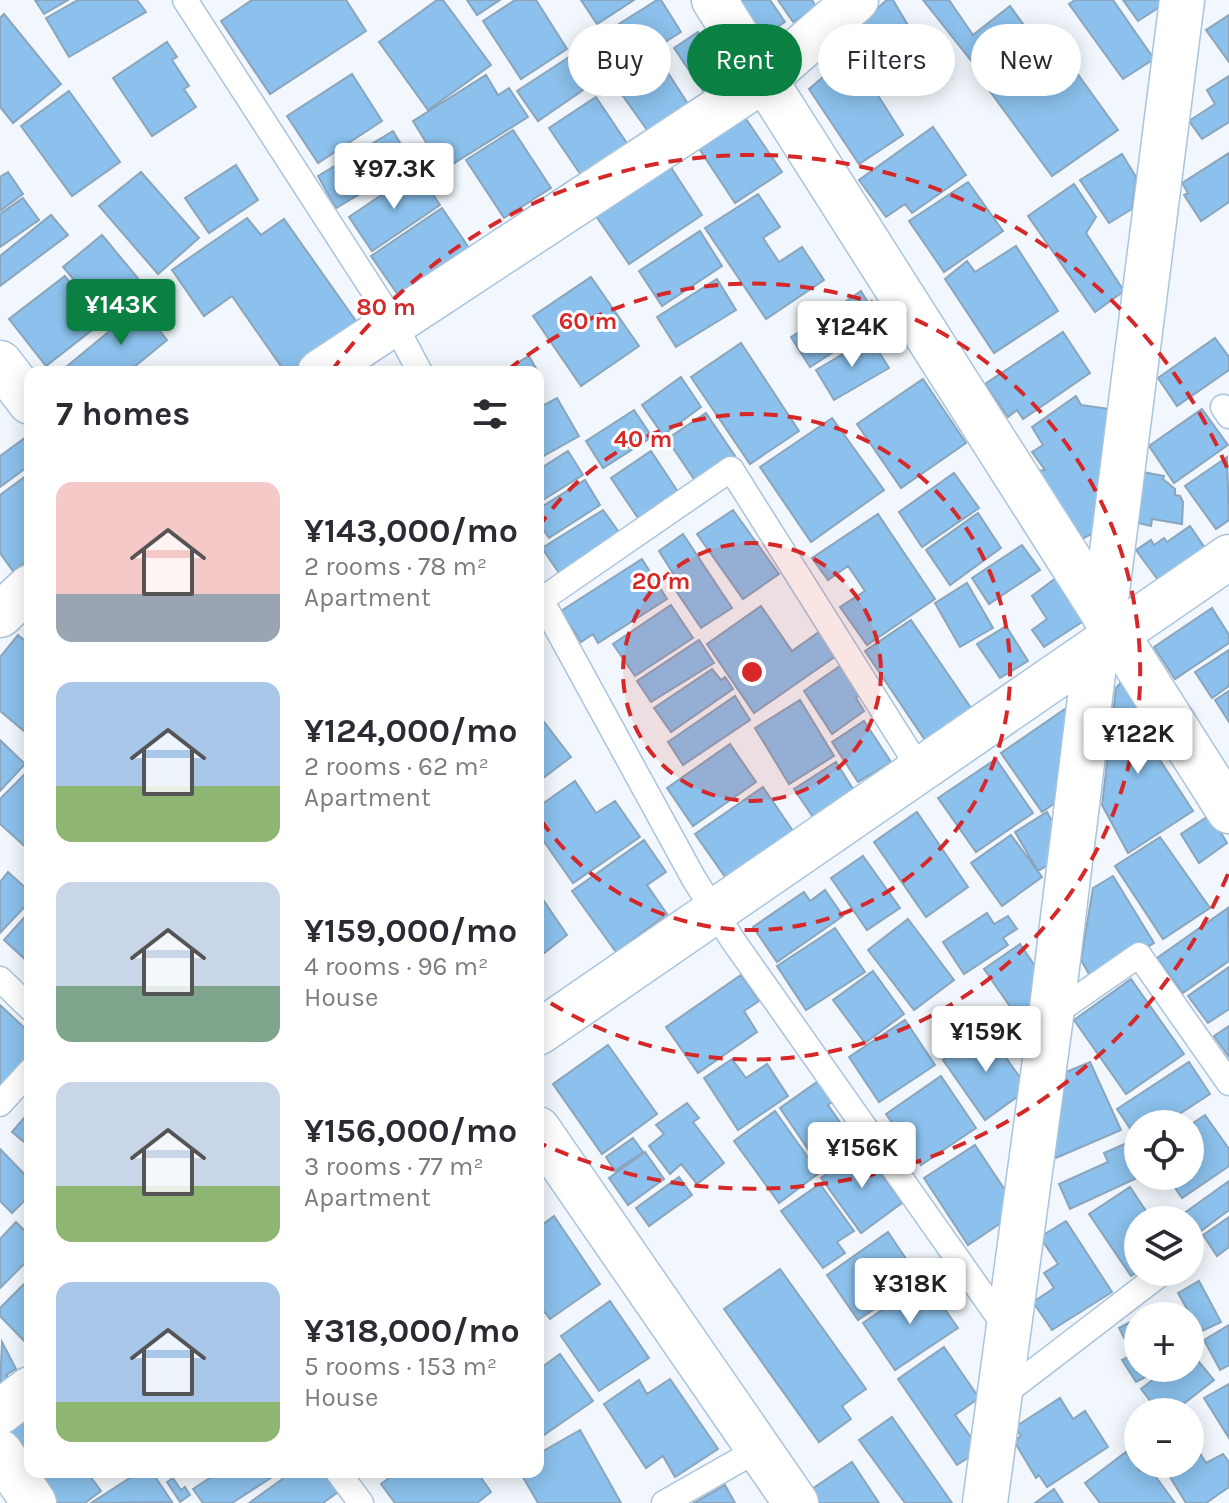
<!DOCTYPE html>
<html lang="en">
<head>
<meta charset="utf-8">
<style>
  body { margin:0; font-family:Karla,sans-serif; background:#f7f7f7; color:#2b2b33; height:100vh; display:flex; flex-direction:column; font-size:30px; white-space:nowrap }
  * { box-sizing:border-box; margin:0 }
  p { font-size:26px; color:#7c7c81 }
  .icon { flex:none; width:44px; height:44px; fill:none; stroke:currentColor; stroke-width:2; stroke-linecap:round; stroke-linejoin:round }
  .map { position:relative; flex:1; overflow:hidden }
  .panel { position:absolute; left:24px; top:366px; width:520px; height:1112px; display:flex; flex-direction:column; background:#fff; border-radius:16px; box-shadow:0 4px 20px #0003 }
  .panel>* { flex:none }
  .banner { position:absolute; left:568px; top:24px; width:540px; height:72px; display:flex; gap:16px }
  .tools { position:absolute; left:1124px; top:1110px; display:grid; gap:16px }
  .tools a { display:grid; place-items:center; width:80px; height:80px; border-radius:50%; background:#fff; box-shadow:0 4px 20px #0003; font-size:40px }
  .price { position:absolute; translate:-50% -68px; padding:0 18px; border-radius:8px; background:#fff; color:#222; font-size:26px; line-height:52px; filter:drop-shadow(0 2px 4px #0008) }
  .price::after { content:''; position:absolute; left:50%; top:48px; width:24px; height:18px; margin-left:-12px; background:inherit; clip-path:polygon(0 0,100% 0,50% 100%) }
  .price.on { background:#0b8043; color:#fff }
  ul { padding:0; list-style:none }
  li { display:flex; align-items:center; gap:24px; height:200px; padding:0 32px }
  li span { display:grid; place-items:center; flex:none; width:224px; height:160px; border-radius:16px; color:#555 }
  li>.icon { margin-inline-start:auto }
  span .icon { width:96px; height:96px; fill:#fffc; stroke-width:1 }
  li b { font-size:34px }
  h2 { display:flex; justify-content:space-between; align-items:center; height:96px; padding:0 32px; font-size:34px }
  .pill { padding:0 28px; border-radius:36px; background:#fff; box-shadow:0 4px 20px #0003; font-size:28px; line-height:72px }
  .pill.on { background:#0b8043; color:#fff }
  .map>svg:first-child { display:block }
</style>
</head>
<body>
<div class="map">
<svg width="1229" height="1503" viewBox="0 0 1229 1503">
  <rect width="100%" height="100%" fill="#f1f7fc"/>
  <!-- building -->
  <path fill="#8bc1ec" stroke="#8aa5bc" stroke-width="2" d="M35 0H68L44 14Z
    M78 0H137L146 12 69 57 46 18Z
    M252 0H346L366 31 270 94 221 21Z
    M437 0H443L491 65 428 110 379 42Z
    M467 0H500L477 15Z
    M515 0H536L567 49 521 79 483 21Z
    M581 0H634L597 24Z
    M657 0H661L681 32 613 75 592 41Z
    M735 0H770L785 22 759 39Z
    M778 0H812L816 7 793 22Z
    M887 0H893L915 37 885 57 876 46 855 59 903 135 859 164 809 89 823 77 821 56Z
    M923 0H949L973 35 1010 6 1034 39 985 78Z
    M1075 0H1113L1154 59 1123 79 1069 4Z
    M1123 0H1164L1166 3 1138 21Z
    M4 14 61 84 13 123 0 107V18Z
    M1229 15V62L1206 30Z
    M698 32 730 79 705 94 674 48Z
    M167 42 177 57 172 60 189 86 184 89 196 107 152 136 113 78Z
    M1056 44 1118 130 1052 176 989 90Z
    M569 57 589 86 538 121 517 91Z
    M661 62 688 104 647 130 618 89Z
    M352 74 382 121 318 163 287 116Z
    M486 75 498 95 509 88 528 117 443 170 413 121Z
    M1229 76V122L1202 139 1189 121 1215 104 1207 90Z
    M69 91 120 162 72 196 21 126Z
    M596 97 632 151 585 181 549 128Z
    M744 116 782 172 735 203 698 147Z
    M933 127 966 175 912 213 905 204 886 217 859 180Z
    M513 130 551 188 504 218 466 160Z
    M393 131 412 163 336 208 318 176Z
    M1229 153V202L1201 221 1184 195 1188 193 1182 183Z
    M1122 154 1136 177 1132 209 1109 223 1080 180Z
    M236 165 258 200 209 233 185 198Z
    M670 166 702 215 629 264 596 216Z
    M417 171 440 205 372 251 349 217Z
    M8 172 23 194 0 211V177Z
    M141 172 199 238 158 274 99 206Z
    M968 182 1003 231 944 272 909 221Z
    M1074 184 1096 217 1086 233 1124 291 1095 312 1028 216Z
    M758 194 780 227 763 238 779 262 802 247 824 280 766 319 705 228Z
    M23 198 39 220 0 247V214Z
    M442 208 469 248 398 295 371 256Z
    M51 215 68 235 0 286V256Z
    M247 218 261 235 284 219 358 324 290 372H285L232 296 204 316 172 270Z
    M700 231 722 266 662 306 639 271Z
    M102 235 146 288 108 320 63 267Z
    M1016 246 1058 311 994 353 945 279 967 261 975 272Z
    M65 276 101 323 46 366 9 319Z
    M591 277 639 346 581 386 533 316Z
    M717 279 736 310 676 347 657 317Z
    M861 291 880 322 810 367 791 337 823 317 828 325 840 316 835 309Z
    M140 306 167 340 128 372H60Z
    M1063 332 1090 373 1023 419 1017 410 1008 417 985 384Z
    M870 338 889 368 834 400 816 370Z
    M1215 338 1229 357V370L1177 406 1158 378Z
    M741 343 799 431 750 464 691 377Z
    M529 356 538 372H502Z
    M681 377 701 407 663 435 642 405Z
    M923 379 966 443 901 488 857 424Z
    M1076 396 1081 405 1110 409 1097 531 1082 539 1037 471 1045 470 1032 452 1043 445 1032 427Z
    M557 398 579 436 538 459V408Z
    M1202 409 1228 445 1174 483 1149 446Z
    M634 410 652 437 603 468 586 441Z
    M706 413 735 456 696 482 667 439Z
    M832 418 884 490 811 542 760 467Z
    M29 435 30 465 0 487V456Z
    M568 451 583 475 538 503V470Z
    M651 451 680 495 640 521 611 478Z
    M1227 457 1229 520 1216 529 1185 486Z
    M1143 472 1164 476 1163 479 1175 489V495L1180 496 1183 502 1182 524 1152 519 1151 526 1138 523Z
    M30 473V559L13 571 0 553V495Z
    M954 473 979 508 922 547 899 512Z
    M585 480 600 505 549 538 538 522V509Z
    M603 510 621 535 559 573 542 548Z
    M733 510 779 574 743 599 697 534Z
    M978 513 1001 548 950 585 926 550Z
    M878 514 935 599 867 645 840 607 865 591 848 566 828 580 812 558Z
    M1190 526 1205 548 1158 580 1136 550 1151 540 1154 545 1164 538 1167 542Z
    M683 534 732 608 701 628 668 579 674 575 659 551Z
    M1022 545 1040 570 989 604 972 578Z
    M642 559 667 599 598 643 593 634 581 642 561 611Z
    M1056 578 1085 620 1044 647 1032 630 1047 619 1032 596Z
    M967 583 993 628 960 647 935 603Z
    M671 605 693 638 635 676 613 644Z
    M761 606 792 651 819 632 836 656 754 713 707 644Z
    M1212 608 1229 635V643L1175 679 1154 647Z
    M911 620 971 708 925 740 865 651Z
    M1006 626 1028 661 1000 678 977 644Z
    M18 635 30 645V736L0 711V657Z
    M699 640 714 663 651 702 637 681Z
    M1229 650V686L1212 698 1195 672Z
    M840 666 860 694 856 698 864 711 832 734 804 691Z
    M712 669 721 680 725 677 733 689 671 732 654 708Z
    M1124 679 1168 747 1156 754 1193 811 1128 853 1102 805 1116 688Z
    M1229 691V722L1215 700Z
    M735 696 750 720 683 765 668 742Z
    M800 700 834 756 789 784 755 728Z
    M1065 709 1077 726 1072 768 1058 778 1069 793 1042 812 1001 753Z
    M538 714 571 757 538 782Z
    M864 721 891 762 858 782 832 742Z
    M0 740 25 764 0 791Z
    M730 744 756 782 693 826 667 788Z
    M996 759 1033 813 976 852 938 798Z
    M836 762 858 797 817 823 794 789Z
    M24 775 30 781V851L0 824V799Z
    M575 781 596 813 615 801 640 837 573 883 538 833V807Z
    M763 787 795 834 728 881 695 834Z
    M917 812 968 887 926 917 874 842Z
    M1047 812 1055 827 1056 860 1038 871 1015 832Z
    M1210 815 1227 843 1199 863 1181 834Z
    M1011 835 1042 877 1002 906 971 863Z
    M1160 837 1210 908 1163 939 1115 866Z
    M644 840 666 872 647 885 667 914 616 952 572 891Z
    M863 856 900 908 867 930 831 878Z
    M8 872 30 892V901L0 933V882Z
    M1113 876 1154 943 1093 981 1081 960 1093 888Z
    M825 890 843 916 777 962 753 927 804 892 810 901Z
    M538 892 567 935 538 958Z
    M1228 908 1229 961 1183 993 1157 958Z
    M30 911V964L4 940Z
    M987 913 994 924 1008 916 1017 929 1003 938 1008 945 964 974 943 942Z
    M908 919 954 980 914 1010 868 950Z
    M835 928 865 972 806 1010 777 966Z
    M1020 944 1041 975 1033 1008 1018 1018 984 969Z
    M1229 967V1009L1208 1023 1188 996Z
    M873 971 904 1014 865 1043 833 1000Z
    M741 975 759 1001 744 1011 757 1032 698 1073 666 1027Z
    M1131 979 1184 1054 1126 1094 1074 1020Z
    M0 1005 30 1033V1055L0 1088Z
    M905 1020 935 1065 879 1102 849 1057Z
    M1229 1026V1057L1214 1036Z
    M986 1029 1028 1089 985 1120 943 1060Z
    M608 1045 657 1114 602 1154 553 1084Z
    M732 1059 746 1078 767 1064 788 1096 738 1130 704 1078Z
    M1090 1062 1121 1130 1056 1158 1045 1135 1066 1072Z
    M1189 1062 1210 1094 1164 1124H1138V1140L1117 1109Z
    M941 1076 976 1128 921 1165 886 1114Z
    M824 1077 839 1097 828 1105 844 1128 810 1152 780 1108Z
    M687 1103 699 1118 693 1122 724 1163 697 1184 681 1164 670 1174 649 1146 664 1134 656 1125Z
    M30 1111V1147L12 1132Z
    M775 1111 819 1173 779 1203 734 1141Z
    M1205 1115 1229 1149V1166L1182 1198 1167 1176H1190V1125Z
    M633 1138 643 1152 615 1171 606 1157Z
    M1129 1142 1138 1161V1176H1141L1070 1209 1059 1184 1108 1162 1104 1153Z
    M975 1145 1019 1211 968 1245 924 1178Z
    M862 1147 902 1203 861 1233 821 1178Z
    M0 1149 30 1180V1195L12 1213 0 1201Z
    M645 1152 664 1179 628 1205 609 1178Z
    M679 1177 692 1195 649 1226 636 1208Z
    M1229 1181V1210L1197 1234 1183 1214Z
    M820 1184 854 1231 837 1242 845 1253 823 1268 781 1211Z
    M1130 1187 1152 1220H1138V1272L1131 1276 1089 1214Z
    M554 1216 600 1284 550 1319 538 1304V1228Z
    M1229 1217V1247L1217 1256 1203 1235Z
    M1066 1221 1112 1292 1052 1330 1033 1302 1054 1288 1044 1273 1058 1264 1040 1237Z
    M16 1222 30 1236V1258L0 1288V1239Z
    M888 1232 919 1278 858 1320 827 1275Z
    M780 1269 866 1389 842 1406 851 1419 819 1442 724 1309Z
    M30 1278V1347L0 1316V1308Z
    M925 1281 958 1328 895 1370 863 1323Z
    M1199 1281 1221 1322 1200 1332 1178 1293Z
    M610 1301 649 1358 599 1391 561 1336Z
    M1138 1318V1348L1131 1351 1119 1328Z
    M1229 1325V1365L1220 1370 1204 1340Z
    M2 1342 16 1369 6 1375 10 1379 0 1389Z
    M944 1347 979 1398 955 1415 980 1450 957 1465 898 1379Z
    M1190 1351 1214 1380 1173 1412H1159L1141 1389 1168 1368H1190Z
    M1138 1352V1368L1159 1370 1136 1382 1122 1360Z
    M560 1354 593 1401 538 1439V1370Z
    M670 1379 718 1449 675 1477 663 1456 646 1468 604 1404 639 1380 647 1394Z
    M1229 1384V1438L1204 1398Z
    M1060 1398 1073 1419 1085 1411 1108 1447 1047 1487 1039 1475 1036 1478 1014 1441 1021 1436 1015 1427Z
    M30 1404V1467L1 1425Z
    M892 1417 952 1503H905L859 1440Z
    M580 1430 621 1503H538L520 1472H538V1454Z
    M1190 1437 1206 1463 1223 1454 1229 1462V1487L1206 1503H1186L1162 1464H1190Z
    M1126 1452 1140 1471 1147 1465 1175 1503H1100L1085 1483Z
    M852 1462 879 1503H818L809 1491Z
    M34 1472H87L101 1491 85 1503H56Z
    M139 1472H152L172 1502 91 1503Z
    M219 1472H280L232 1503H203L193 1489Z
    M292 1472H323L338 1492 323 1503H249Z
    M397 1472H477L491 1492 477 1503H395L381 1484Z
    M173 1478 181 1490 185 1487 190 1495 180 1502 167 1482Z
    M725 1485 735 1503H694Z
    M1054 1489 1063 1503H1035Z"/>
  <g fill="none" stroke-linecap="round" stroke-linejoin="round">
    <!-- service casing -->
    <g stroke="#a9c4dc" stroke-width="27">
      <path id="service" d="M185 0 394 323 420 372
        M1223 407 1229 416
        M538 594 694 879 732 939 1007 1329
        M541 600 731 469 919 768
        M0 979 30 1008
        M1051 1016 1139 955 1229 1083
        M0 1104 30 1071
        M1000 1397 1163 1272
        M338 1472 361 1503
        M664 1503 759 1449"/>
    </g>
    <!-- minor casing -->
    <g stroke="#a9c4dc" stroke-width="47">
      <path id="minor" d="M714 0 1229 811
        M0 363 30 402
        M320 372 765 79 856 0
        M0 615 30 587
        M1104 615 1182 0
        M538 1033 1229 557
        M538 1129 796 1503
        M0 1412 30 1389
        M0 1452 34 1503
        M985 1503 1051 1016 1096 649"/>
    </g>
    <!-- service -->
    <use href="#service" stroke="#fff" stroke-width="24"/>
    <!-- minor -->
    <use href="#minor" stroke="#fff" stroke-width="44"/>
  </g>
  <!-- distance rings -->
  <circle cx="752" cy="672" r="129" fill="#d62828" fill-opacity=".12"/>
  <g fill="none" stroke="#d62828" stroke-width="4" stroke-dasharray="14 10">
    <circle cx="752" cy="672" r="129"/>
    <path d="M538 528A258 258 0 1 1 538 816"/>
    <path d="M508 370A388 388 0 1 1 541 997"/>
    <path d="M1228 874A517 517 0 0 1 542 1144M331 372A517 517 0 0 1 1228 470"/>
  </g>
  <circle cx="752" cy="672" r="12" fill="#d62828" stroke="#fff" stroke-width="4"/>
  <g font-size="24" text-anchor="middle" font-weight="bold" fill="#d62828" stroke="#fff" stroke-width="6" stroke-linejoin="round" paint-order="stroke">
    <text x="386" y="315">80 m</text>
    <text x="588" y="329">60 m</text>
    <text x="643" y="447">40 m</text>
    <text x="661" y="589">20 m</text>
  </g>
</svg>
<div class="tools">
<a><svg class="icon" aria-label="locate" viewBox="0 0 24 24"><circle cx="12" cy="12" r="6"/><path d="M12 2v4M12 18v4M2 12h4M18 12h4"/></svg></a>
<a><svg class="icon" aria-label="layers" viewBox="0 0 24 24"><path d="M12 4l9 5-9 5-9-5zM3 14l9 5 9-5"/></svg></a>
<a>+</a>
<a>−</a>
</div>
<b class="price" style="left:394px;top:211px">¥97.3K</b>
<b class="price on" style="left:121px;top:347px">¥143K</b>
<b class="price" style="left:852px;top:369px">¥124K</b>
<b class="price" style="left:1138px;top:776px">¥122K</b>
<b class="price" style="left:986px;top:1074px">¥159K</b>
<b class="price" style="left:862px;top:1190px">¥156K</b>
<b class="price" style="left:910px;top:1326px">¥318K</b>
<div class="banner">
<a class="pill">Buy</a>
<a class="pill on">Rent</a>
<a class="pill">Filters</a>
<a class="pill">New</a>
</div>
<section class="panel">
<h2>7 homes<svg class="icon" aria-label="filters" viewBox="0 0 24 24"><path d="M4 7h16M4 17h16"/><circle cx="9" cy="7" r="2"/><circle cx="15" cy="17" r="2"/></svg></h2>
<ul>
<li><span style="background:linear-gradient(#f6c9c9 70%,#9aa5b1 0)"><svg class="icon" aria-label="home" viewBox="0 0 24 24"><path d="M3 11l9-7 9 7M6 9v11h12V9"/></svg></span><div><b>¥143,000/mo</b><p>2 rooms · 78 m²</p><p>Apartment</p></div></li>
<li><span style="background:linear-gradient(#a9c7e8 65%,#8fb573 0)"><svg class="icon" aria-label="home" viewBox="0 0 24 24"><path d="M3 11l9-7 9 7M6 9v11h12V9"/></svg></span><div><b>¥124,000/mo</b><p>2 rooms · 62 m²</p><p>Apartment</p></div></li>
<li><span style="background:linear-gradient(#c9d6e8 65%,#7fa58c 0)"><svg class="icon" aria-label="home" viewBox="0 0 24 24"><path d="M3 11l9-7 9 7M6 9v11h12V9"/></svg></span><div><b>¥159,000/mo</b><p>4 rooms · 96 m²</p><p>House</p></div></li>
<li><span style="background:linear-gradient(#c9d6e8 65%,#8fb573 0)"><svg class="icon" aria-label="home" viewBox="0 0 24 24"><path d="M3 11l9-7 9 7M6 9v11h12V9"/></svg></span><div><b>¥156,000/mo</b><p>3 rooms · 77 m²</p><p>Apartment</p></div></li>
<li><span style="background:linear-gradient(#a9c7e8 75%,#8fb573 0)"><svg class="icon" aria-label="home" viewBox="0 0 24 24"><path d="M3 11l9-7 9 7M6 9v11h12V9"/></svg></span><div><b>¥318,000/mo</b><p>5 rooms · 153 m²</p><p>House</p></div></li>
</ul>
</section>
</div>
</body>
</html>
